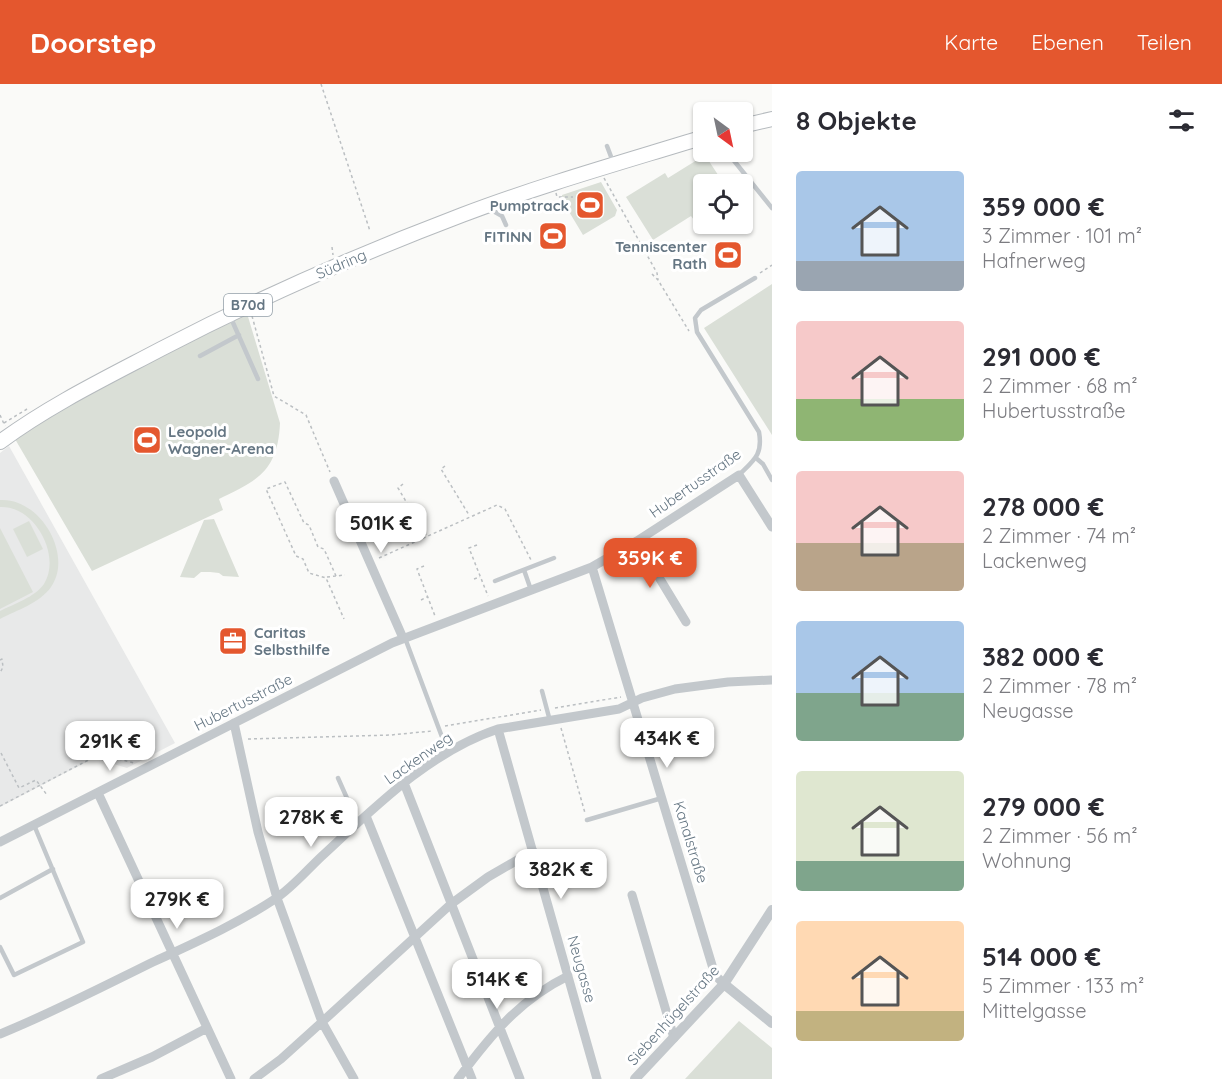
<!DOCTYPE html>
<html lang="de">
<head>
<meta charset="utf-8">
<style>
  body { margin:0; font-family:Quicksand,sans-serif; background:#f2f2f3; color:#2b2b33; height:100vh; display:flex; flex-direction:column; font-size:22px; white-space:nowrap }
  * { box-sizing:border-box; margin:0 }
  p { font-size:20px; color:#7c7c81 }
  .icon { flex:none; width:33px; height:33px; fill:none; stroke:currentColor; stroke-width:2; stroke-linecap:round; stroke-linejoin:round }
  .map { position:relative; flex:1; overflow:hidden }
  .panel { display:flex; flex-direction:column; background:#fff; width:450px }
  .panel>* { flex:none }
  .needle { width:39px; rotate:147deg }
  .tools { position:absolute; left:693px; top:18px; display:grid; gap:12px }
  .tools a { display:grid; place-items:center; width:60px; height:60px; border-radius:6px; background:#fff; box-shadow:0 2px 4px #0004; font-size:30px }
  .price { position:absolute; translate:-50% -51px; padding:0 14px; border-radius:12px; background:#fff; color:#222; font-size:20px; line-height:39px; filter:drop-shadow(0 2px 3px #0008) }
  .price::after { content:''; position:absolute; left:50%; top:36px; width:18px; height:14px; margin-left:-9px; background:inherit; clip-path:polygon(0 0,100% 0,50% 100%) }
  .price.active { background:#e4572e; color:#fff }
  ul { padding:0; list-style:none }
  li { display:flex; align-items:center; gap:18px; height:150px; padding:0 24px }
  li span { display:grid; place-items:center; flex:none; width:168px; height:120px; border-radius:6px; color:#555 }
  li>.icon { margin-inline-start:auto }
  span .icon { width:72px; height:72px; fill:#fffc; stroke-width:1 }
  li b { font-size:26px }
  h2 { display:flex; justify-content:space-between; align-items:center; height:72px; padding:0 24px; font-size:26px }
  header { display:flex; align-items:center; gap:36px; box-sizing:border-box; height:84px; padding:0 30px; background:#e4572e; color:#fff }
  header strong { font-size:28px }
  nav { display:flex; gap:33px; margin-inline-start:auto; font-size:21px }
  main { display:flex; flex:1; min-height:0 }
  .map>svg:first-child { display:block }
</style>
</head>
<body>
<header>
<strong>Doorstep</strong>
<nav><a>Karte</a><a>Ebenen</a><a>Teilen</a></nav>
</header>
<main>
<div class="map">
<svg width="772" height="995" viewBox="0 0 772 995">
  <rect width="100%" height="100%" fill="#fafaf8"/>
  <!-- built -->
  <path fill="#e8e9e9" d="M9 362 175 659 127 684 94 674 0 723V369Z"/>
  <!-- green -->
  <path fill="#dadfd7" d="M705 71 724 100H704L703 130 694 136 691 132 653 156 626 113 665 89 668 94Z
    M601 98 617 126 615 132 583 151 562 116V111Z
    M772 200V351L704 244Z
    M246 226 280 339C278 386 258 397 219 415L223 426 92 487 15 355 70 321Z
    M0 416C39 413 74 470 51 503 40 519 17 526 0 535V527C14 520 35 513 44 500 62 471 34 421 0 423Z
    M214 435 239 493 223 492 219 489 210 488H201L194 494 180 493 204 436Z
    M29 437 43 465 27 473 13 445Z
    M0 444 33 508 0 525Z
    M739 937 772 964V995H685Z"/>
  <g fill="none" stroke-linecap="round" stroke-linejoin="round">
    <!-- primary casing -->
    <g stroke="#b5babe" stroke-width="16">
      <path id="primary" d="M742 42 772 35
        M0 358C50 321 106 294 161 265 259 214 359 170 462 131 541 101 623 78 704 53"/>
    </g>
    <!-- path -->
    <path stroke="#bbbfc2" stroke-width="1.5" stroke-dasharray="3 3" stroke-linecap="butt" d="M321 0 370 147
      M604 94 657 189 658 196
      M556 109 557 113H573
      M332 163 333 171
      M760 189 772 181
      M652 190 658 196 689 247
      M252 232 274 312 306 331 330 388
      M0 331 5 342
      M4 339 27 325
      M445 382 441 385 469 431
      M403 400 398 404 426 451
      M477 461 469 464 488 512
      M379 474 497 421 505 425 531 476
      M424 482 417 485 435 532
      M336 492 324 465 318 463 309 441 304 439 285 398 266 405 296 472 303 475 309 489 326 494 344 535
      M327 493 345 491
      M474 495 480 493
      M421 516 427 513
      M0 576 2 575 3 583 0 589
      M555 624 621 613
      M445 642 541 626
      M561 644 585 729
      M248 655 391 651 432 647
      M1 669 19 704 36 696 47 711
      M0 722 100 670 134 679"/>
    <!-- service -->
    <path stroke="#c3c8cc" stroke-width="4.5" d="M607 62 613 78
      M727 68 772 124
      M488 124 502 132 506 141
      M230 232 258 295
      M200 272 239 251
      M756 374 763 380 772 396
      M739 391C754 376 763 371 759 348L697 248 695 234 701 226 755 194
      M524 486 531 506
      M495 497 554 474
      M405 554 448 669
      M542 607 550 637
      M338 694 358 739
      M587 736 662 714
      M0 814 53 785
      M0 863 14 891 83 858 34 741"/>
    <!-- minor -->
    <path stroke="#c3c8cc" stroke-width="9" d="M334 397 403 554
      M637 457 686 538
      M592 483 715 891 724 900
      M234 639 258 748 277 814 322 938 354 995
      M498 645 597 995
      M404 699 520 995
      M98 709 231 995
      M366 732 472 995
      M0 758 392 559 592 483 637 457 739 391 772 443
      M632 811 674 954
      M0 950C52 929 102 903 153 878 194 859 237 840 275 815 292 804 307 786 322 772 374 724 429 668 498 645L619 625 642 614 675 605 728 598 771 596
      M101 995 152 973 207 944
      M254 995 281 975 322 938 451 820 488 793 533 767
      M458 995C490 952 519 916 568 892"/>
    <!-- tertiary -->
    <path stroke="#c3c8cc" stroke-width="10" d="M724 900 772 939
      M635 995 724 900 772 826"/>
    <!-- primary -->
    <use href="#primary" stroke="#fff" stroke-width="14"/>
  </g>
  <!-- icons -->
  <defs>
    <g id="stadium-square" transform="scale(1.5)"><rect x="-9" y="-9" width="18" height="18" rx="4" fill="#e4572e" stroke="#fff"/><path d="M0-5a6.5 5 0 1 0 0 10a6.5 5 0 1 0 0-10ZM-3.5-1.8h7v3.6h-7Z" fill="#fff"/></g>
    <g id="office-square" transform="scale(1.5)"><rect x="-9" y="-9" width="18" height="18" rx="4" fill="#e4572e" stroke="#fff"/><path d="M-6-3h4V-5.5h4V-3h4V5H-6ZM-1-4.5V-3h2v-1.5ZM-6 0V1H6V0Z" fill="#fff"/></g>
  </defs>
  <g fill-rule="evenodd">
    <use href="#stadium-square" x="590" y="121"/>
    <use href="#stadium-square" x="553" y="152"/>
    <use href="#stadium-square" x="728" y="171"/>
    <use href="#stadium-square" x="147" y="356"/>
    <use href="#office-square" x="233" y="557"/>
  </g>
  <g text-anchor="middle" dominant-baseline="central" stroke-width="6" stroke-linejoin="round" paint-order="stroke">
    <!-- shield labels -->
    <rect fill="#fff" stroke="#939fa8" stroke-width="1.5" x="224" y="210" width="48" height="22" rx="4.5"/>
    <g font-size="14" font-weight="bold" fill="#657683">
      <text x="248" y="221">B70d</text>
    </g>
    <!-- poi labels -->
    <g font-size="15" font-weight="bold" fill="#657683" stroke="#fff" text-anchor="end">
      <text x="569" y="121">Pumptrack</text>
      <text x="532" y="152">FITINN</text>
      <text x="707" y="162">Tenniscenter<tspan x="707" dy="17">Rath</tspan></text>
      <text x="168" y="347" text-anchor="start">Leopold<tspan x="168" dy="17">Wagner-Arena</tspan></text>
      <text x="254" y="548" text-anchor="start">Caritas<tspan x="254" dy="17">Selbsthilfe</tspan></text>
    </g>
    <!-- street labels -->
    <g font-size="15" fill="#657683" stroke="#fff">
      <text transform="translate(341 180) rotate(-23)">Südring</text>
      <text transform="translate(695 399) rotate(-35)">Hubertusstraße</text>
      <text transform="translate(243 618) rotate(-27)">Hubertusstraße</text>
      <text transform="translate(418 674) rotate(-35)">Lackenweg</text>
      <text transform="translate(691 758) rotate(73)">Kanalstraße</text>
      <text transform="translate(582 885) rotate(74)">Neugasse</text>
      <text transform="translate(673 931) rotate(-48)">Siebenhügelstraße</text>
    </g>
  </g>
</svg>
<div class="tools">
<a><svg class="needle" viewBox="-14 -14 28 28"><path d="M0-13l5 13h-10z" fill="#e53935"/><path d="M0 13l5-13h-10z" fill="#7c7c81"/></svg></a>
<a><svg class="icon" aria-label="locate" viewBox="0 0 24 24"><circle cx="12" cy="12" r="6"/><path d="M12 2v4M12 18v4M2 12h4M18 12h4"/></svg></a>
</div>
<b class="price" style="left:381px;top:470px">501K €</b>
<b class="price active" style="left:650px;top:505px">359K €</b>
<b class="price" style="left:667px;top:685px">434K €</b>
<b class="price" style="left:110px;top:688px">291K €</b>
<b class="price" style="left:311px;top:764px">278K €</b>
<b class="price" style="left:561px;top:816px">382K €</b>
<b class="price" style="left:177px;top:846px">279K €</b>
<b class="price" style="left:497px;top:926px">514K €</b>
</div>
<section class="panel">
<h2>8 Objekte<svg class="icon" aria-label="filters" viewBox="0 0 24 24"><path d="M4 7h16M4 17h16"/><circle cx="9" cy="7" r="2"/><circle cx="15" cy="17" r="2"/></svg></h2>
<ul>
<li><span style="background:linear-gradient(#a9c7e8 75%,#9aa5b1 0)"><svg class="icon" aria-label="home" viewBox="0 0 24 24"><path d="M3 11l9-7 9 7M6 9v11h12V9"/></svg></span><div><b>359 000 €</b><p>3 Zimmer · 101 m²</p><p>Hafnerweg</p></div></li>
<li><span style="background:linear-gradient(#f6c9c9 65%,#8fb573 0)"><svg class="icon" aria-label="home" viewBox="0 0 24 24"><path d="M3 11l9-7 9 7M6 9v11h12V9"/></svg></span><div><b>291 000 €</b><p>2 Zimmer · 68 m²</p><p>Hubertusstraße</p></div></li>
<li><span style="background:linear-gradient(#f6c9c9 60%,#b9a48a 0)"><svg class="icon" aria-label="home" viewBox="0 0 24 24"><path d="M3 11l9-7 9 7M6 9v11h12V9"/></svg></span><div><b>278 000 €</b><p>2 Zimmer · 74 m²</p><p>Lackenweg</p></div></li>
<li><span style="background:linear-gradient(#a9c7e8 60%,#7fa58c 0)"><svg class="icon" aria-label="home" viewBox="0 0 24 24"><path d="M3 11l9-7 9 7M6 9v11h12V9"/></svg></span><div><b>382 000 €</b><p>2 Zimmer · 78 m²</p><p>Neugasse</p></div></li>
<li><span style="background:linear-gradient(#dfe7d0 75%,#7fa58c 0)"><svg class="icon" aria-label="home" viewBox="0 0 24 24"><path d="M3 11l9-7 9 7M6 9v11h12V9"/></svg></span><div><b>279 000 €</b><p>2 Zimmer · 56 m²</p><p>Wohnung</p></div></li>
<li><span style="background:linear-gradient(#ffd9b3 75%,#c2b280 0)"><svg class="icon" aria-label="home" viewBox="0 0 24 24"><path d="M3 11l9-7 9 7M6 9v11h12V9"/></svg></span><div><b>514 000 €</b><p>5 Zimmer · 133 m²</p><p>Mittelgasse</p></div></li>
</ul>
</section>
</main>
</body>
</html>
